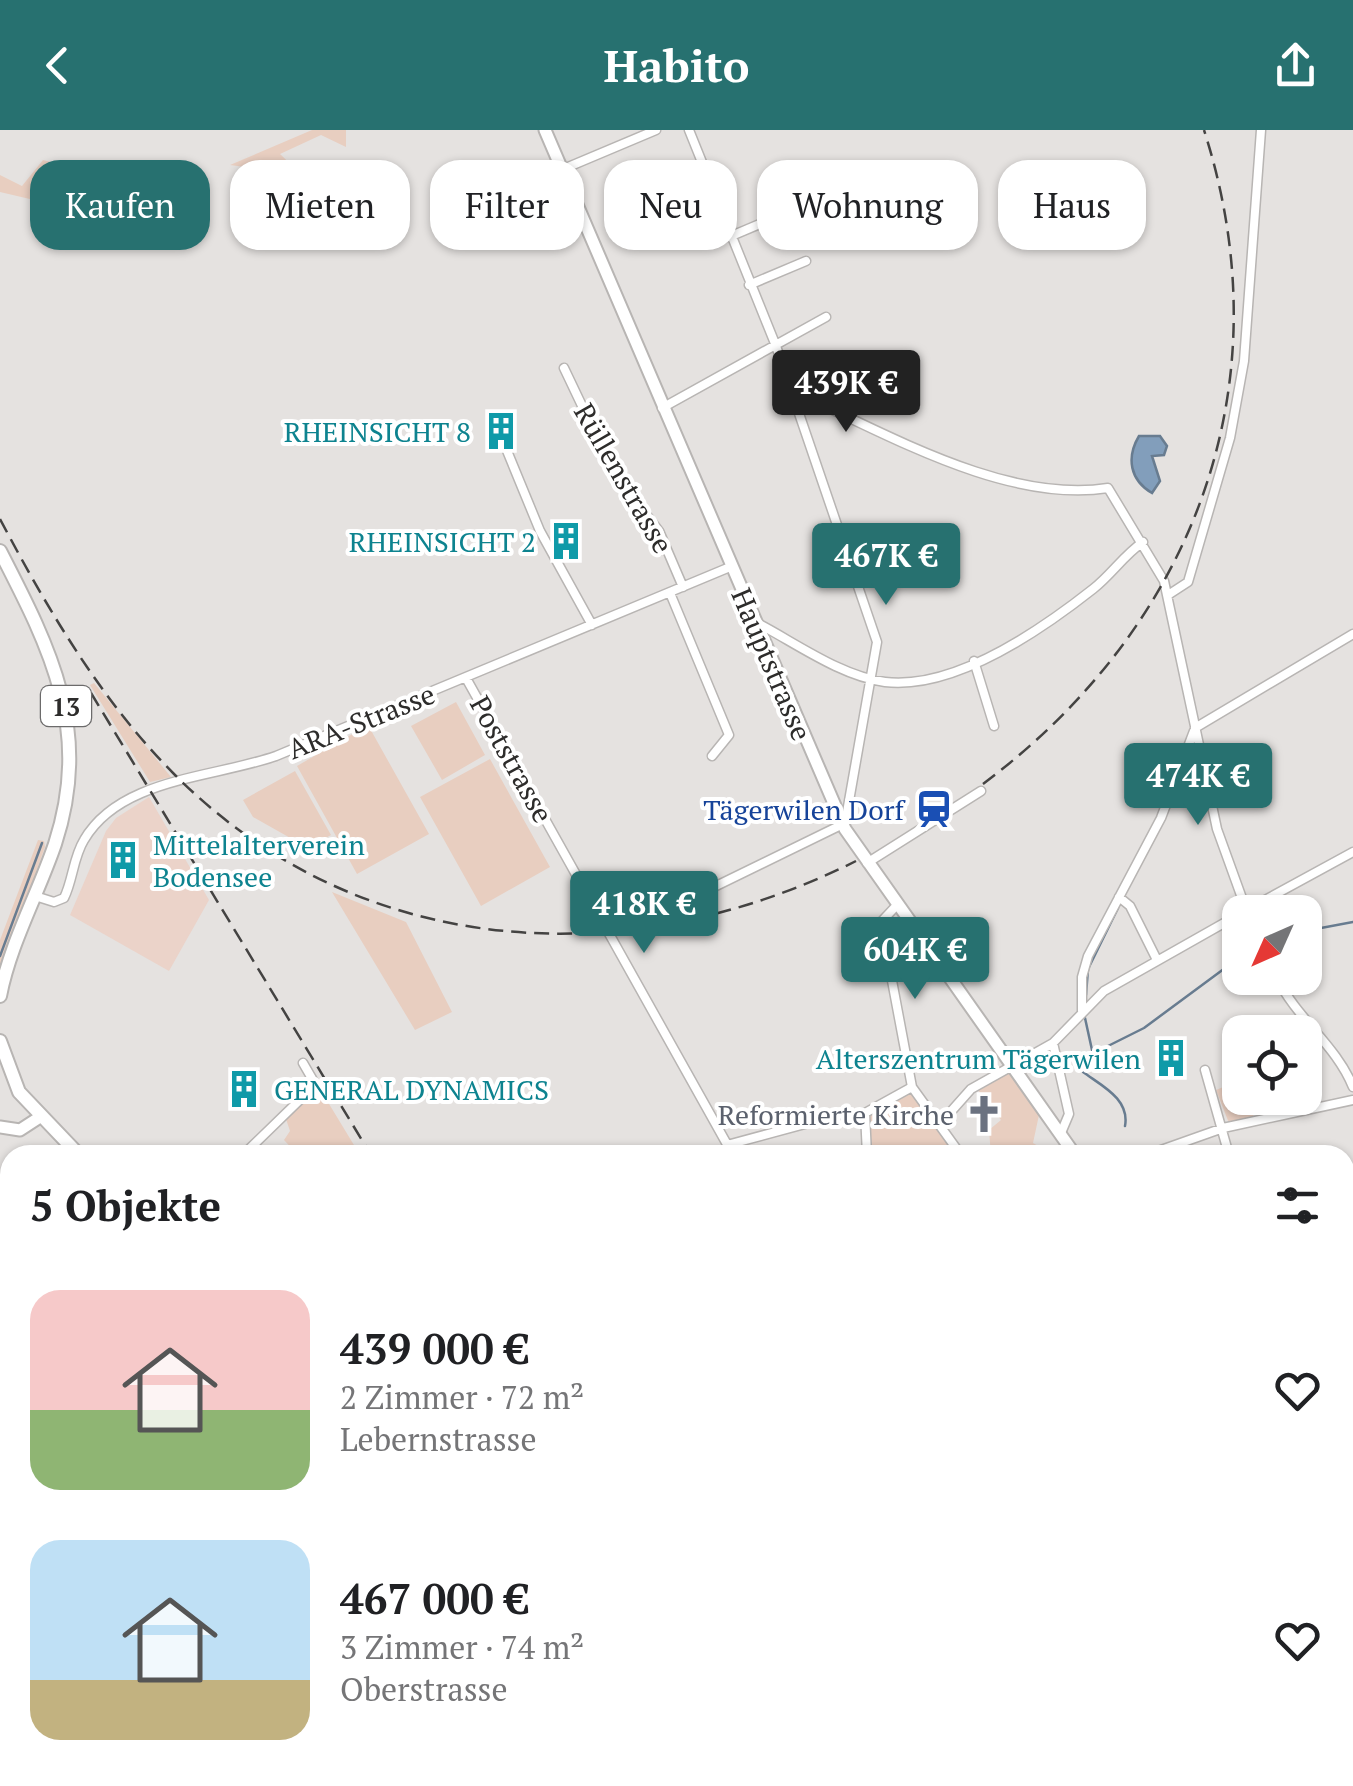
<!DOCTYPE html>
<html lang="de">
<head>
<meta charset="utf-8">
<style>
  body { margin:0; font-family:"PT Serif",serif; background:#f2f2f2; color:#202124; height:100vh; display:flex; flex-direction:column; font-size:38px; white-space:nowrap }
  * { box-sizing:border-box; margin:0 }
  p { font-size:32px; color:#757577 }
  .icon { flex:none; width:55px; height:55px; fill:none; stroke:currentColor; stroke-width:2; stroke-linecap:round; stroke-linejoin:round }
  .map { position:relative; flex:1; overflow:hidden }
  .panel { position:absolute; left:0px; top:1015px; width:1355px; height:642px; display:flex; flex-direction:column; background:#fff; border-radius:30px 30px 0 0; box-shadow:0 2px 8px #0004 }
  .panel>* { flex:none }
  .hud { position:absolute; left:30px; top:30px; width:1295px; height:90px; display:flex; gap:20px }
  .needle { width:65px; rotate:225deg }
  .tools { position:absolute; left:1222px; top:765px; display:grid; gap:20px }
  .tools a { display:grid; place-items:center; width:100px; height:100px; border-radius:20px; background:#fff; box-shadow:0 2px 8px #0004; font-size:50px }
  .price { position:absolute; translate:-50% -85px; padding:0 22px; border-radius:10px; background:#277170; color:#fff; font-size:32px; line-height:65px; filter:drop-shadow(0 2px 5px #0008) }
  .price::after { content:''; position:absolute; left:50%; top:60px; width:30px; height:22px; margin-left:-15px; background:inherit; clip-path:polygon(0 0,100% 0,50% 100%) }
  .price.active { background:#222; color:#fff }
  ul { padding:0; list-style:none }
  li { display:flex; align-items:center; gap:30px; height:250px; padding:0 30px }
  li span { display:grid; place-items:center; flex:none; width:280px; height:200px; border-radius:30px; color:#555 }
  li>.icon { margin-inline-start:auto }
  span .icon { width:120px; height:120px; fill:#fffc; stroke-width:1 }
  li b { font-size:42px }
  h2 { display:flex; justify-content:space-between; align-items:center; height:120px; padding:0 30px; font-size:42px }
  .chip { padding:0 35px; border-radius:30px; background:#fff; box-shadow:0 2px 8px #0004; font-size:35px; line-height:90px }
  .chip.active { background:#277170; color:#fff }
  header { display:flex; justify-content:space-between; align-items:center; height:130px; padding:0 30px; background:#277170; color:#fff; font-size:45px; font-weight:700 }
  .map>svg:first-child { display:block }
</style>
</head>
<body>
<header><svg class="icon" aria-label="back" viewBox="0 0 24 24"><path d="M15 5l-7 7 7 7"/></svg>Habito<svg class="icon" aria-label="share" viewBox="0 0 24 24"><path d="M12 15V3M7 8l5-5 5 5M5 13v7h14v-7"/></svg></header>
<div class="map">
<svg width="1353" height="1656" viewBox="0 0 1353 1656">
  <rect width="100%" height="100%" fill="#e5e2e0"/>
  <!-- industrial -->
  <path fill="#ebd3c9" d="M149 667 209 770 169 841 70 785 106 701 116 688Z"/>
  <!-- green -->
  <path fill="#e8cec0" d="M312 0H346V17L321 5 280 24 302 45 230 35Z
    M43 30 99 45 105 57 90 66 57 57 34 70 0 62V45L22 56Z
    M94 553 171 647 150 652 90 555Z
    M456 572 485 625 442 650 411 596Z
    M368 595 429 704 357 744 297 636Z
    M490 629 550 737 481 776 420 667Z
    M295 641 331 705 308 718 253 687 243 670Z
    M38 710 44 711 45 717 0 842V810Z
    M332 762 406 792 452 882 415 900Z
    M1009 943 1039 985 1033 1013 1047 1021 1044 1025H991L989 1000 1001 990 978 960Z
    M1240 950V968H1248L1254 988 1229 993 1216 960Z
    M912 957 956 1025H867L865 983Z
    M320 959 360 1025H298L284 1010 290 1001 285 986Z
    M371 1648H533L538 1656H360Z"/>
  <!-- water -->
  <path fill="#829ebb" stroke="#687c90" stroke-width="2.5" d="M1139 306H1160L1167 316 1164 325 1152 326 1160 351 1152 363C1130 350 1126 328 1139 306Z
    M0 1519 10 1526V1648H110L112 1656H0Z"/>
  <g fill="none" stroke-linecap="round" stroke-linejoin="round">
    <!-- stream -->
    <path stroke="#687c90" stroke-width="2.5" d="M1305 801 1353 792
      M0 826 42 713
      M1086 865 1088 839 1118 778
      M1085 888 1092 920
      M1125 996C1130 969 1102 956 1083 942L1086 927 1144 898 1240 827
      M1117 1025V1024
      M1345 1604 1353 1606
      M582 1656 590 1648"/>
    <!-- street-tunnel -->
    <path stroke="#c0bebc" stroke-width="8" stroke-dasharray="8 4" stroke-linecap="butt" d="M495 292 503 311"/>
    <!-- street casing -->
    <g stroke="#b8b5b3" stroke-width="11">
      <path id="street" d="M561 40 656 0
        M729 107 788 82
        M749 155 806 131
        M564 238 614 343 659 401 683 457
        M792 261C884 302 1005 374 1108 358L1164 451 1217 699 1247 782
        M662 278 826 187
        M493 288 495 292
        M503 311 540 401 592 495
        M670 463 729 605 712 626
        M1168 465 1188 452 1230 308 1244 231 1261 0
        M759 494C797 514 841 546 885 552 954 560 1041 500 1093 459 1111 445 1124 425 1143 412
        M974 531 994 596
        M466 548 733 1025
        M1195 598 1353 504
        M867 733 981 661
        M35 766 54 772 64 768C73 750 73 728 84 710 120 648 213 648 276 626L730 437
        M1119 767 1130 776 1156 828
        M897 775 881 792 912 957
        M671 778 837 697 846 688 877 512 776 216 689 0
        M1243 782 1353 722
        M1277 848C1297 889 1336 915 1353 957
        M1082 881V847L1088 826 1161 688 1194 601
        M1205 940 1229 1025
        M912 957 961 1025
        M939 995 971 959 1053 913
        M1061 1003 1069 984 1053 913 1104 861 1240 784
        M727 1015 842 984 865 983
        M243 1025 311 959 314 952 303 933
        M867 1025 865 983 912 957
        M1147 1025 1223 998 1353 970
        M1345 1504 1353 1500
        M1345 1626 1353 1630
        M153 1648 159 1656
        M803 1648 806 1656
        M1073 1648 1078 1656
        M1137 1648 1143 1656
        M1198 1656 1202 1648"/>
    </g>
    <!-- secondary casing -->
    <g stroke="#b8b5b3" stroke-width="15">
      <path id="secondary" d="M545 0 845 699 1075 1025
        M0 997 20 1000 40 987
        M1345 1337 1353 1334
        M1345 1550V1572
        M551 1656 559 1648
        M1329 1656 1331 1648"/>
    </g>
    <!-- primary casing -->
    <g stroke="#b8b5b3" stroke-width="16">
      <path id="primary" d="M0 421C51 520 92 600 55 714 38 764 10 814 0 866
        M0 911 19 962 79 1025
        M889 1648 911 1656"/>
    </g>
    <!-- street -->
    <use href="#street" stroke="#fff" stroke-width="8"/>
    <!-- secondary -->
    <use href="#secondary" stroke="#fff" stroke-width="11"/>
    <!-- primary -->
    <use href="#primary" stroke="#fff" stroke-width="12"/>
    <!-- rail -->
    <path stroke="#444342" stroke-width="2.5" stroke-dasharray="15 8" stroke-linecap="butt" d="M0 389C48 480 102 572 175 645 361 831 628 845 856 731
      M91 563 371 1025
      M983 654C1194 496 1286 255 1204 0
      M771 1648 777 1656"/>
  </g>
  <!-- icons -->
  <defs>
    <g id="building-bare" transform="scale(3)"><path d="M-4-6H4V6H1V3H-1V6H-4ZM-2.5-4.3h1.7v1.8h-1.7ZM.8-4.3h1.7v1.8H.8ZM-2.5-1h1.7V.8h-1.7ZM.8-1h1.7V.8H.8Z" fill="#0f9aa8" stroke="#fff" stroke-width="2.5" paint-order="stroke"/></g>
    <g id="station-bare" transform="scale(3)"><path d="M-3-6H3Q5-6 5-4V2Q5 4 3 4L4.5 6H3L1.5 4h-3L-3 6H-4.5L-3 4Q-5 4-5 2V-4Q-5-6-3-6ZM-3.5-4v3h7v-3ZM-3.5 1v1.5H-2V1ZM2 1v1.5H3.5V1Z" fill="#1a4fb4" stroke="#fff" stroke-width="2.5" paint-order="stroke"/></g>
    <g id="church-bare" transform="scale(3)"><path d="M-1.2-6h2.4v3.5h3.3v2.4h-3.3V6h-2.4V-.1h-3.3v-2.4h3.3Z" fill="#6b7280" stroke="#fff" stroke-width="2.5" paint-order="stroke"/></g>
  </defs>
  <g fill-rule="evenodd">
    <use href="#building-bare" x="501" y="301"/>
    <use href="#building-bare" x="566" y="411"/>
    <use href="#station-bare" x="934" y="679"/>
    <use href="#building-bare" x="123" y="730"/>
    <use href="#building-bare" x="1171" y="928"/>
    <use href="#building-bare" x="244" y="959"/>
    <use href="#church-bare" x="984" y="984"/>
  </g>
  <g text-anchor="middle" dominant-baseline="central" stroke-width="8" stroke-linejoin="round" paint-order="stroke">
    <!-- shield labels -->
    <rect fill="#fff" stroke="#6c6b6b" stroke-width="2.5" x="41" y="556" width="50" height="40" rx="8"/>
    <g font-size="25" font-weight="bold" fill="#2d2c2b">
      <text x="66" y="576">13</text>
    </g>
    <!-- culture labels -->
    <g font-size="28" fill="#0d838f" stroke="#fff" text-anchor="end">
      <text x="471" y="301">RHEINSICHT 8</text>
      <text x="536" y="411">RHEINSICHT 2</text>
      <text x="153" y="714" text-anchor="start">Mittelalterverein<tspan x="153" dy="32">Bodensee</tspan></text>
      <text x="1141" y="928">Alterszentrum Tägerwilen</text>
      <text x="274" y="959" text-anchor="start">GENERAL DYNAMICS</text>
    </g>
    <!-- street labels -->
    <g font-size="28" fill="#2d2c2b" stroke="#fff">
      <text transform="translate(624 348) rotate(60)">Rüllenstrasse</text>
      <text transform="translate(772 534) rotate(67)">Hauptstrasse</text>
      <text transform="translate(361 591) rotate(-22)">ARA-Strasse</text>
      <text transform="translate(512 629) rotate(61)">Poststrasse</text>
    </g>
    <!-- transit labels -->
    <g font-size="28" fill="#164399" stroke="#fff" text-anchor="end">
      <text x="904" y="679">Tägerwilen Dorf</text>
    </g>
    <!-- worship labels -->
    <g font-size="28" fill="#5b616d" stroke="#fff" text-anchor="end">
      <text x="954" y="984">Reformierte Kirche</text>
    </g>
  </g>
</svg>
<div class="tools">
<a><svg class="needle" viewBox="-14 -14 28 28"><path d="M0-13l5 13h-10z" fill="#e53935"/><path d="M0 13l5-13h-10z" fill="#757577"/></svg></a>
<a><svg class="icon" aria-label="locate" viewBox="0 0 24 24"><circle cx="12" cy="12" r="6"/><path d="M12 2v4M12 18v4M2 12h4M18 12h4"/></svg></a>
</div>
<b class="price active" style="left:846px;top:305px">439K €</b>
<b class="price" style="left:886px;top:478px">467K €</b>
<b class="price" style="left:1198px;top:698px">474K €</b>
<b class="price" style="left:644px;top:826px">418K €</b>
<b class="price" style="left:915px;top:872px">604K €</b>
<div class="hud">
<a class="chip active">Kaufen</a>
<a class="chip">Mieten</a>
<a class="chip">Filter</a>
<a class="chip">Neu</a>
<a class="chip">Wohnung</a>
<a class="chip">Haus</a>
</div>
<section class="panel">
<h2>5 Objekte<svg class="icon" aria-label="filters" viewBox="0 0 24 24"><path d="M4 7h16M4 17h16"/><circle cx="9" cy="7" r="2"/><circle cx="15" cy="17" r="2"/></svg></h2>
<ul>
<li><span style="background:linear-gradient(#f6c9c9 60%,#8fb573 0)"><svg class="icon" aria-label="home" viewBox="0 0 24 24"><path d="M3 11l9-7 9 7M6 9v11h12V9"/></svg></span><div><b>439 000 €</b><p>2 Zimmer · 72 m²</p><p>Lebernstrasse</p></div><svg class="icon" aria-label="heart" viewBox="0 0 24 24"><path d="M12 20l-8-8c-3-5 5-10 8-4 3-6 11-1 8 4z"/></svg></li>
<li><span style="background:linear-gradient(#bfe0f5 70%,#c2b280 0)"><svg class="icon" aria-label="home" viewBox="0 0 24 24"><path d="M3 11l9-7 9 7M6 9v11h12V9"/></svg></span><div><b>467 000 €</b><p>3 Zimmer · 74 m²</p><p>Oberstrasse</p></div><svg class="icon" aria-label="heart" viewBox="0 0 24 24"><path d="M12 20l-8-8c-3-5 5-10 8-4 3-6 11-1 8 4z"/></svg></li>
</ul>
</section>
</div>
</body>
</html>
